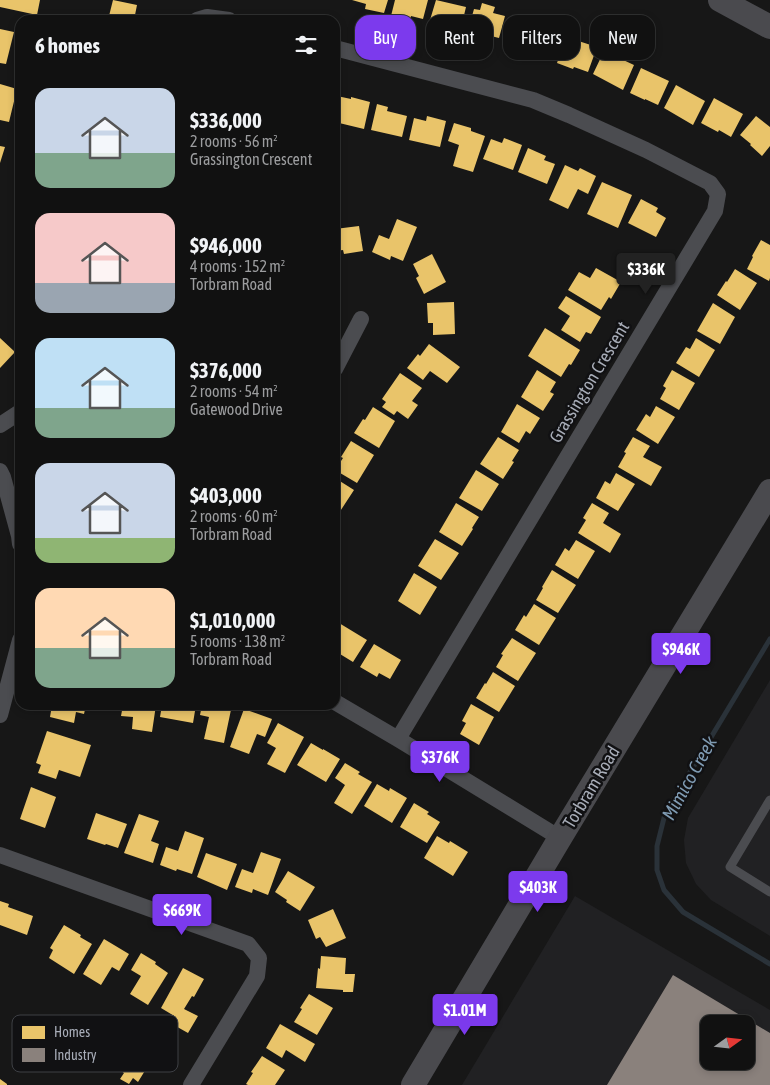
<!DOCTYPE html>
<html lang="en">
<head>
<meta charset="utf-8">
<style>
  body { margin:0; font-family:"Asap Condensed",sans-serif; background:#1e1f1f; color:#f1f3f6; height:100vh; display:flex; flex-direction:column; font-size:19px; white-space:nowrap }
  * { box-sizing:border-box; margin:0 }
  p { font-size:16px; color:#9c9d9f }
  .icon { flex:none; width:28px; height:28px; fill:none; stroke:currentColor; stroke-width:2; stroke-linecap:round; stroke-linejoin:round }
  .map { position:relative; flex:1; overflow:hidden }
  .sheet { position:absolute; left:15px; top:15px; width:325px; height:695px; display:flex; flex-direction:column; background:#111; border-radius:15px; box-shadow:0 2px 8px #0003,0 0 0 1px #303131 }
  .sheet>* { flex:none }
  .banner { position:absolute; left:355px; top:15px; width:340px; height:45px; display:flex; gap:10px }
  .needle { width:32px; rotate:75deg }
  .controls { position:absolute; left:700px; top:1015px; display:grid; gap:10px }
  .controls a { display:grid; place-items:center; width:55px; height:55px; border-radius:10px; background:#111; box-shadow:0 2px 8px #0003,0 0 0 1px #303131; font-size:25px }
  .price { position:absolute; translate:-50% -42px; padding:0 11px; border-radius:5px; background:#7c3aed; color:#fff; font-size:16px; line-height:32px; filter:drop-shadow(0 1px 2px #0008) }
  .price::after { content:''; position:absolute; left:50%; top:30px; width:15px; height:11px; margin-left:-8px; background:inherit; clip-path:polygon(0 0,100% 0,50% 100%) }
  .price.current { background:#222; color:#fff }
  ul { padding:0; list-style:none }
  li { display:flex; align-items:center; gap:15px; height:125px; padding:0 20px }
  li span { display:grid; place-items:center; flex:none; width:140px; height:100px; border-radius:15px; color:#555 }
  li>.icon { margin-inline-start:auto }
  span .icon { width:60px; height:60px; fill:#fffc; stroke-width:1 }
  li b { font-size:21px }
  h2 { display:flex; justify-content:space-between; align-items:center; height:60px; padding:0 20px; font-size:21px }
  .chip { padding:0 18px; border-radius:15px; background:#111; box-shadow:0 2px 8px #0003,0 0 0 1px #303131; font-size:18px; line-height:45px }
  .chip.current { background:#7c3aed; color:#fff }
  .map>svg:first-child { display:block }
</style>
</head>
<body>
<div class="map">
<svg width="770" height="1085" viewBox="0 0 770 1085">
  <rect width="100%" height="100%" fill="#171717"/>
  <!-- built -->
  <path fill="#212123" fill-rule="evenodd" d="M770 680V936L711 900 696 884 686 863 684 840 688 818Z
    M575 896 770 1010V1085H462ZM709 1024H746V1061H709Z"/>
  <!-- homes -->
  <path fill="#e9c46a" d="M0 0H40L37 15 0 7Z
    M113 0 137 5 134 20H108Z
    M352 0H388L384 13 365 9 366 4Z
    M395 0H428L423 19 411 16 410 21 391 16Z
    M436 0 466 7 460 32 441 27 442 23 430 20Z
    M482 3 495 7 493 13 505 16 499 38 487 35 486 40 467 34 474 9 480 10Z
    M533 15 542 19 540 24 543 26 542 29 559 35 549 59 520 47Z
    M0 29 14 32 6 64 0 63Z
    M566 37 597 47 588 72 574 67 573 69 557 63Z
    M604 51 634 65 623 90 593 74Z
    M641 68 669 81 658 105 645 99V100L630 93Z
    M0 84 17 89 9 122 0 120Z
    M676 85 705 101 693 125 664 108Z
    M337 96 351 99V97L370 102 364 129 335 122V106Z
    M714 98 743 114 731 137 719 130 718 132 701 123Z
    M377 104 388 107 387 111 407 116 402 137 371 130Z
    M427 116 446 121 440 147 409 140 414 118 426 121Z
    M756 116 770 127V146L762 156 750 145 751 144 740 135Z
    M454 123 471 128V131L485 136 473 172 453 166 459 145 448 141Z
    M504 138 522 145 513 170 483 159 491 139 502 143Z
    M0 146 5 147 0 163Z
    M528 148 546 156 544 160 555 164 547 184 518 172Z
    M565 165 578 171 580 168 596 176 588 194 578 189 568 209 549 200Z
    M602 182 632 195 618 228 587 214Z
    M641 199 658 208 656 212 666 218 656 237 628 223Z
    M397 219 417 227 403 261 391 256 390 260 372 252 379 235 389 239Z
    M359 226 363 251 344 254 343 250 335 251V229Z
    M761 240 770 245V278L769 281 747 269 753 257 752 256Z
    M432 254 446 282 424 294 416 278 419 276 413 264Z
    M596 268 621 282 611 299 609 297 601 310 568 290 579 272 590 278Z
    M735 269 757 283 740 310 717 295 726 281 727 282Z
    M566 296 601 317 591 334 586 332 580 342 561 330 570 316 558 308Z
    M454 302 455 334 433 335V323H428L427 303Z
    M713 303 735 317 720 344 697 331Z
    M545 328 580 350 571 365 569 364 561 377 528 356Z
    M0 338 15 352 0 368Z
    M696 338 715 350 699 377 676 363 686 347 690 349Z
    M429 344 460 367 447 383 430 371 423 380 407 368 418 354 420 356Z
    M537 370 556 382 550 392 554 394 543 411 521 397Z
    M672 370 695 383 679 410 660 399 666 388 663 386Z
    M400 373 422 388 412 401 418 405 408 419 397 411 394 415 382 407 386 402 382 399Z
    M517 404 540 418 530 434 526 431 519 443 501 432Z
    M656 406 675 417 658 444 636 430 646 414 650 417Z
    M373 407 395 421 379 448 354 433 363 419 365 420Z
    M498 437 519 450 512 461 514 462 503 479 480 464Z
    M633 437 650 446 643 457 662 467 651 486 618 467 626 453 624 452Z
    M351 441 374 455 357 483 335 470 343 458 341 457Z
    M476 470 499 484 482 511 459 498Z
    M616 473 635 484 618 511 596 498 605 481 610 484Z
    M335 478 354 490 337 516 335 515Z
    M456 503 479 517 472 528 473 529 462 546 439 532Z
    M592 503 609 513 603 523 621 534 610 553 578 533 586 520 583 518Z
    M435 539 459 553 441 580 418 566Z
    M576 540 595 551 578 579 555 565 565 548 569 551Z
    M552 570 576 585 558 613 536 600 543 588 542 587Z
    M414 573 437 587 420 615 398 601Z
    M534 604 556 618 539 645 515 630 524 615 526 617Z
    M339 623 367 640 353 662 335 651V630Z
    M512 638 536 653 518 681 496 667 503 655 501 654Z
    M374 644 401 660 390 679 379 673 377 677 360 667Z
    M493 672 515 686 499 712 476 698 485 683 486 684Z
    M471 704 494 717 479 745 460 734 466 723 462 721Z
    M52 705H86L84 714 76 712 74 723 50 717Z
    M123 705H156L152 732 132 729 133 717 121 716Z
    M162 705H196L193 723 160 717Z
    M202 705H232L224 743 204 739 209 717 200 715Z
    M244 709 272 719 265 737 257 734 249 754 230 747Z
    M278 723 304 737 285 773 267 764 276 748 267 743Z
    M47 731 91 745 80 777 59 770 56 779 38 773 41 765 36 763Z
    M311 743 323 750V749L340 759 326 782 297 765Z
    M345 763 360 772 358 774 372 782 352 814 334 803 345 785 335 778Z
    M377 784 389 791 390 788 407 798 392 823 364 806Z
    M31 787 56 797 45 828 20 819Z
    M414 803 429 812 427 814 440 822 427 843 400 827Z
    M96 813 127 824 118 848 106 844 105 845 87 839Z
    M139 814 159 821 151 841 159 844 153 863 124 853Z
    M185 831 204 838 192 874 177 869 176 871 160 865 166 847 178 851Z
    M437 836 449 843 450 841 468 852 453 876 424 858Z
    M261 852 281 859 268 895 253 889 252 893 235 887 242 869 253 873Z
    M206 853 237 864 227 890 197 877Z
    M288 871 315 887 300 911 286 902 287 900 275 892Z
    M0 901 9 904 8 907 33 916 27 935 0 925Z
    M333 909 346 938 326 947 320 937 316 939 308 920Z
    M64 925 81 935 80 937 92 944 74 974 49 958 53 950 50 948Z
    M104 939 129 954 119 971 112 967 101 985 83 974Z
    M141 953 156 962 155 964 168 973 148 1005 130 994 141 976 131 970Z
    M321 956 346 958 345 974H355L353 992H343V990L316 988 318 968 320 969Z
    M183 968 204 979 194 997 192 996 184 1009 198 1016 188 1033 172 1024 176 1017 161 1008Z
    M309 994 333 1008 317 1035 294 1022 302 1009 300 1008Z
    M280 1024 315 1044 305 1062 286 1050 282 1058 266 1048Z
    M123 1031 137 1039 135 1043 156 1056 148 1070 146 1069 138 1082 133 1078 129 1084 120 1079 124 1073 110 1063 115 1054 121 1055 124 1053 114 1047 112 1040 116 1032Z
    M262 1056 285 1070 275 1085H248L246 1084 253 1073 251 1072Z
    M0 1079 7 1084V1085H0Z"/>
  <!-- industry -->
  <path fill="#8a817c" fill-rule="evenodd" d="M673 975 770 1033V1085H607ZM709 1024H746V1061H709Z"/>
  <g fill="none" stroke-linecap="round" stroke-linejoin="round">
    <!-- stream -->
    <path stroke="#2a3239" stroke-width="5" d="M770 639 665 814 657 846V870L664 890 683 912 770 964"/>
    <!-- lane -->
    <path stroke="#4b4c50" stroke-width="9" d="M770 800 730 867 770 892"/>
    <!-- street -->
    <path stroke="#4b4c50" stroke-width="16" d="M197 20 207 17 229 20
      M335 48 533 100 569 115 646 150 710 183 718 194 715 211 398 739
      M335 369 361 319
      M0 425 20 412
      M0 471 3 477 19 536 20 544
      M335 702 398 739 560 838
      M0 715 20 640
      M0 855 248 944 259 958 257 976 191 1085"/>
    <!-- secondary -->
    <path stroke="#4a4a4e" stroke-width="24" d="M720 0 770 27
      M413 1085 560 838 770 491"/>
  </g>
  <g text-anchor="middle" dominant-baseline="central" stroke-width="5" stroke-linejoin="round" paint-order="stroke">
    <!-- street labels -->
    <g font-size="18" fill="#a8adb8" stroke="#111113">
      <text transform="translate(589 382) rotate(-59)">Grassington Crescent</text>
      <text transform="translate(591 787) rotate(-59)">Torbram Road</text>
    </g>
    <!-- water labels -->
    <g font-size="19" font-style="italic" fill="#7f9bb3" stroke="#111113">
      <text transform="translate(689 778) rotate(-61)">Mimico Creek</text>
    </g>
  </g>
  <!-- legend -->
  <rect x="12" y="1015" width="166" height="57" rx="8" fill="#111113" stroke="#3e4045" stroke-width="1"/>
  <rect x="22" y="1026" width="23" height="13" fill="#e9c46a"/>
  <rect x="22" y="1048" width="23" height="14" fill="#8a817c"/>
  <g font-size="14" fill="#a8adb8">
    <text x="54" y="1037">Homes</text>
    <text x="54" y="1060">Industry</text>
  </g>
</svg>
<div class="controls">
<a><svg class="needle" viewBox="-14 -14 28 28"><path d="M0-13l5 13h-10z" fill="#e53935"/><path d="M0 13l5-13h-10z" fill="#9c9d9f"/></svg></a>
</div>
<b class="price current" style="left:646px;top:295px">$336K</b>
<b class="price" style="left:681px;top:675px">$946K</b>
<b class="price" style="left:440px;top:783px">$376K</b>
<b class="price" style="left:538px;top:913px">$403K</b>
<b class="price" style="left:182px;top:936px">$669K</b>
<b class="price" style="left:465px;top:1036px">$1.01M</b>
<div class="banner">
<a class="chip current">Buy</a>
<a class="chip">Rent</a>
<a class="chip">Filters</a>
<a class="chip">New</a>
</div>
<section class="sheet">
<h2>6 homes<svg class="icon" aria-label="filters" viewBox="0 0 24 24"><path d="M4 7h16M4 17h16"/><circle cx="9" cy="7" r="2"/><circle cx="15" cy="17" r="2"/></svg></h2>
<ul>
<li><span style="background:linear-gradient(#c9d6e8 65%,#7fa58c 0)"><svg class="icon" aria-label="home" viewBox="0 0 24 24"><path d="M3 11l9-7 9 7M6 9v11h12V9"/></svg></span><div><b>$336,000</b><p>2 rooms · 56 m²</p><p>Grassington Crescent</p></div></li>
<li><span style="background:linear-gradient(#f6c9c9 70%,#9aa5b1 0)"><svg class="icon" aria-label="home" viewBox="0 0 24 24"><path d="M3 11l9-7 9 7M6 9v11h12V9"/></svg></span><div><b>$946,000</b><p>4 rooms · 152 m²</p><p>Torbram Road</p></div></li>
<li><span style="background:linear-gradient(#bfe0f5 70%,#7fa58c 0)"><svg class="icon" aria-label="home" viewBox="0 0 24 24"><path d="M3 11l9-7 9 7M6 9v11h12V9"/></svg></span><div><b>$376,000</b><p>2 rooms · 54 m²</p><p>Gatewood Drive</p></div></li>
<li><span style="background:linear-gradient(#c9d6e8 75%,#8fb573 0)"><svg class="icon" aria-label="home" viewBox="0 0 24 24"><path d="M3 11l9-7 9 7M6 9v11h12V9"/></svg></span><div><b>$403,000</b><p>2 rooms · 60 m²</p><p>Torbram Road</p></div></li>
<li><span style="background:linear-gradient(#ffd9b3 60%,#7fa58c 0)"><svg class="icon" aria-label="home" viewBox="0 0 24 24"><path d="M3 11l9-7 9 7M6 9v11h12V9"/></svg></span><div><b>$1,010,000</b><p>5 rooms · 138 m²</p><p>Torbram Road</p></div></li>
</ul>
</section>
</div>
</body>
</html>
